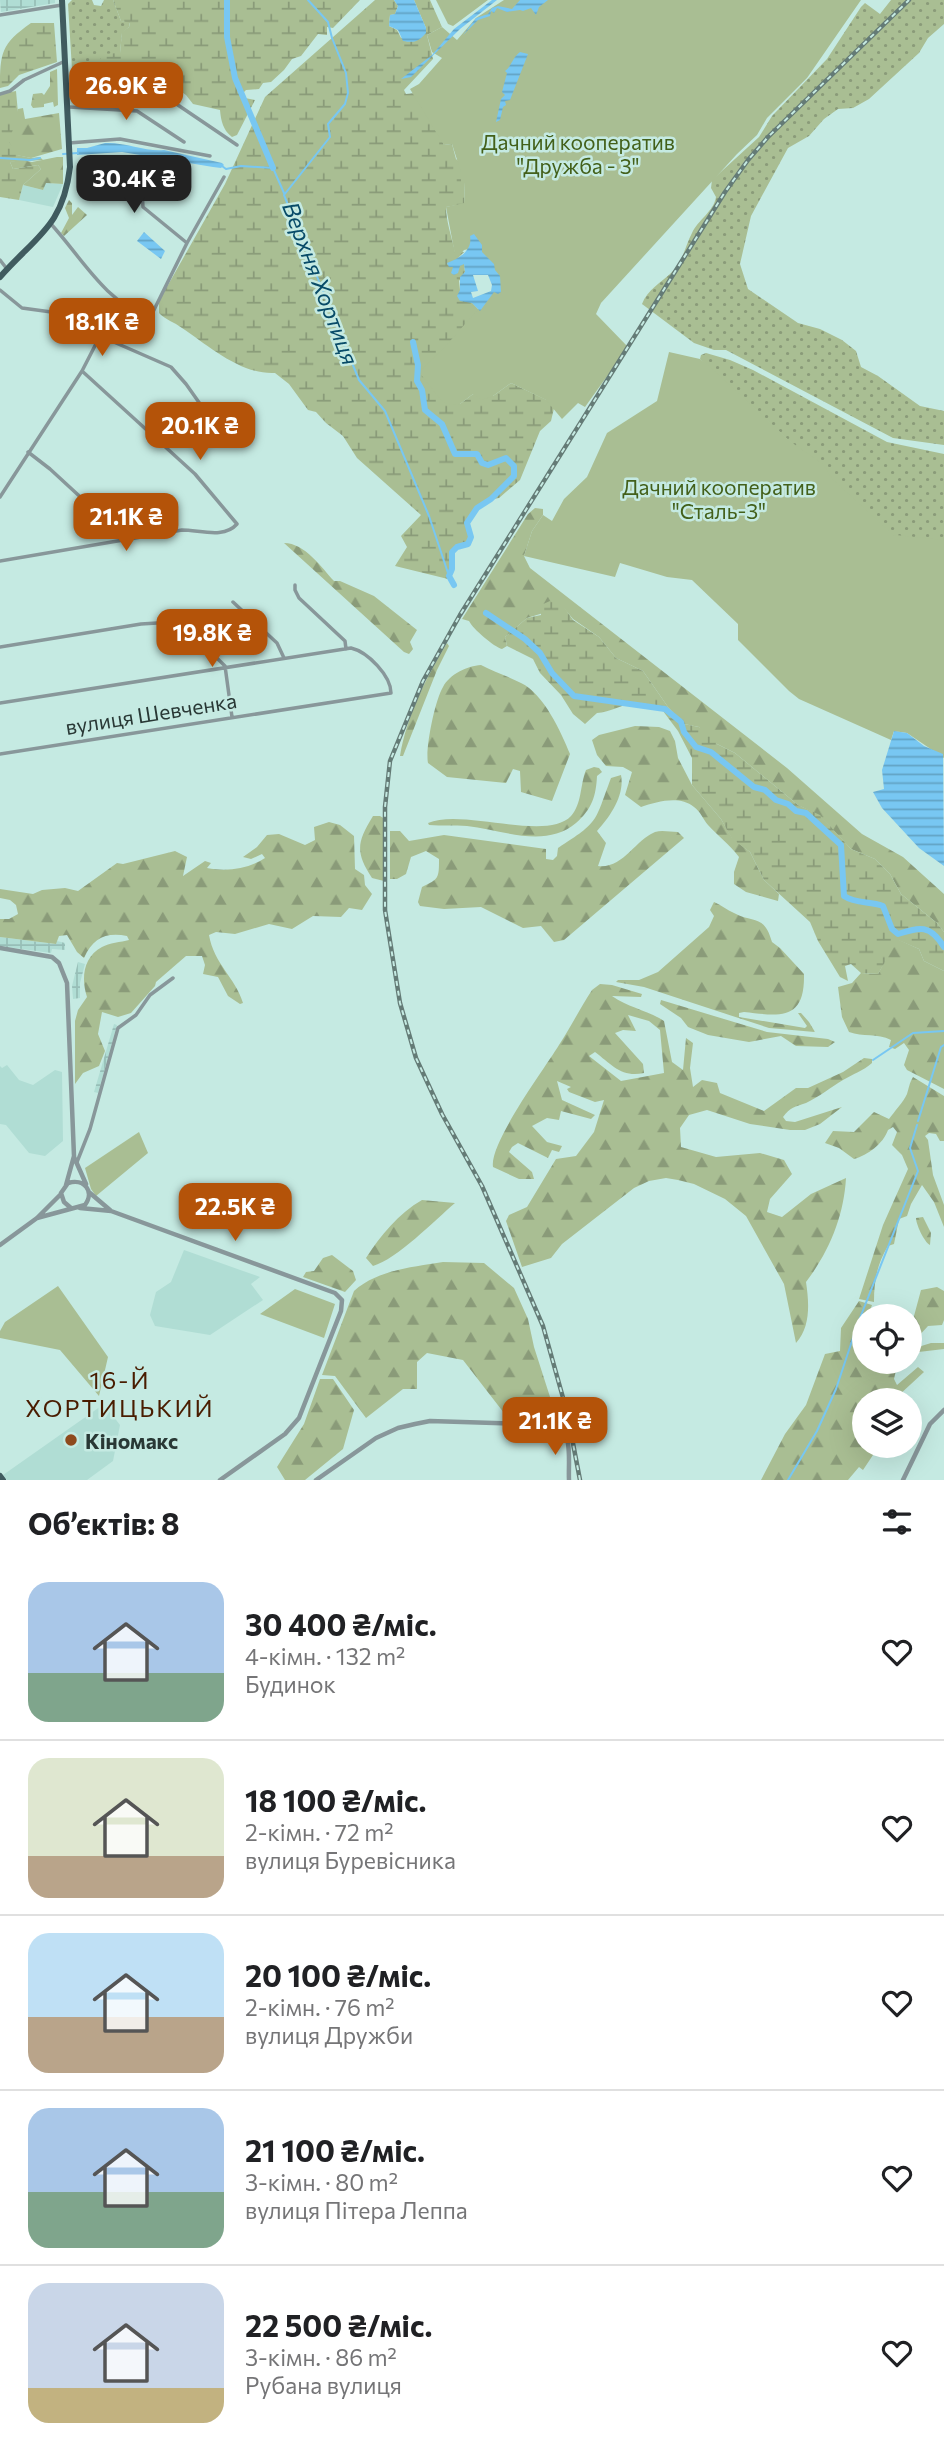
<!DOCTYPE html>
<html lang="uk">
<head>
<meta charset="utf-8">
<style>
  body { margin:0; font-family:Commissioner,sans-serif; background:#f2f2f2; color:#202124; height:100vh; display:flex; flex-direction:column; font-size:26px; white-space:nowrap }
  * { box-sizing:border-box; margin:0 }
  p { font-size:23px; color:#757577 }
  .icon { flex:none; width:38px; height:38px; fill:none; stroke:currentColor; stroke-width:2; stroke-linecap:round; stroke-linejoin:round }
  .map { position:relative; height:1480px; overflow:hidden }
  .details { display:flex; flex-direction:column; background:#fff; flex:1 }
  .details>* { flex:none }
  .controls { position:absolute; left:852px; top:1304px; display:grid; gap:14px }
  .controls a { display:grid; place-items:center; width:70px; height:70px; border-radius:50%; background:#fff; box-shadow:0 7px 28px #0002; font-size:35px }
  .price { position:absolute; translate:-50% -60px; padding:0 16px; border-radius:14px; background:#b45309; color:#fff; font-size:23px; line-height:46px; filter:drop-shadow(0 2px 4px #0008) }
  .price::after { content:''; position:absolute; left:50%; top:42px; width:21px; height:16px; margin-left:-10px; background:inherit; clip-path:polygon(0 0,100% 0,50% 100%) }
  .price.active { background:#222; color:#fff }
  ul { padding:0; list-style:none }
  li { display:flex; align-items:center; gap:21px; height:175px; padding:0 28px }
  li+li { border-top:2px solid #e0e0e0 }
  li span { display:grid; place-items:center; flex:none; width:196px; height:140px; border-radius:21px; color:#555 }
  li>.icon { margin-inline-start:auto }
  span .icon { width:84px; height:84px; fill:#fffc; stroke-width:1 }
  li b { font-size:30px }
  h2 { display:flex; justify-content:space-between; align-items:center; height:84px; padding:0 28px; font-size:30px }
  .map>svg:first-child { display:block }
</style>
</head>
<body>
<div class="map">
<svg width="944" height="1480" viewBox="0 0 944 1480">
  <defs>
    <pattern id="industrial-grid" width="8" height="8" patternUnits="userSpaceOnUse" patternTransform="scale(1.75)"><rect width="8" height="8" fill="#b0ddd4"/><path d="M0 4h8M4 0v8" fill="none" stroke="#97beb7"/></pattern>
    <pattern id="grass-dots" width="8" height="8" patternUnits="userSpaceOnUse" patternTransform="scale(1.75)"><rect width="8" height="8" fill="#a9be93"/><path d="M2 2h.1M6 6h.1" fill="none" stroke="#8a9b79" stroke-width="1.8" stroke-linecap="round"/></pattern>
    <pattern id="forest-firs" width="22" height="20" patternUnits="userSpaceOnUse" patternTransform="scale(1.75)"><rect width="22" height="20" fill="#a9be93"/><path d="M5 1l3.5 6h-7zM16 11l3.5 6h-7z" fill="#8a9b79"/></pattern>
    <pattern id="wetland-marsh" width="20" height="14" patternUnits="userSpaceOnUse" patternTransform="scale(1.75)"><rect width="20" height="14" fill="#a9be93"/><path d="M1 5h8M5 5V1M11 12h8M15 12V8" fill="none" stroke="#8a9b79"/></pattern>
    <pattern id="water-rules" width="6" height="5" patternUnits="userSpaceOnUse" patternTransform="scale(1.75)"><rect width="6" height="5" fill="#78c7f2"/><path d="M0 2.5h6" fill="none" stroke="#62a3c5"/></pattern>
  </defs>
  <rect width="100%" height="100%" fill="#c5eae2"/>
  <!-- built -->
  <path fill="#b0ddd4" d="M45 183 63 184 53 207 19 200 23 185 43 190Z
    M7 1065 19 1080 33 1085 55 1070 62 1072 63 1141 45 1156 29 1153 6 1125 0 1124V1066L2 1068Z
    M184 1250 260 1277 251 1284 263 1300 210 1335 155 1326 150 1315 156 1292 171 1282Z
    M104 1404 120 1425 113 1461 87 1480H7L3 1475Z"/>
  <!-- industrial -->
  <path fill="url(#industrial-grid)" d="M0 0H55V3L1 12Z
    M0 937 55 944 57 941 65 943V950L52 949 51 953 0 946Z
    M78 962 85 964 80 983V998L73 999 72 986Z
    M114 1024 117 1025 98 1093 94 1092Z"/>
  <!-- grass -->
  <path fill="url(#grass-dots)" d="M72 0H92L94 5 101 6 104 0H113L121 21 130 22 129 27 122 33 120 53 106 79 110 78V108L74 102 68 4Z
    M891 0H944V24L928 38 919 53 869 99 853 108 838 109 824 119 809 136 788 148 751 216 740 264 748 289 798 323 820 329 842 340 856 351 861 367 878 376 920 406 944 411V445L893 438 726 350H714L694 343 642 304C647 290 662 282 672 272 683 262 685 246 692 233 698 220 714 211 716 197L711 188 712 180 759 137 772 116 827 59 861 7 865 3 880 14Z
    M706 353 730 360 753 370 887 442 944 454V542L894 537 700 359 701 355Z"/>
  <!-- forest -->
  <path fill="url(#forest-firs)" fill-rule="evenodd" d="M57 69 58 105 54 107 53 102 44 104V107L33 108 31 105 33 94 42 93 44 95 50 86V72Z
    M23 108 25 119 59 113 62 149 31 158 16 155 8 142 18 109Z
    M57 157H63V184L46 183 43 190 23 185 41 169 38 165 13 169 10 162 21 160 32 162Z
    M69 200 72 203V215L78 207 87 215 64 236 61 233 69 218 65 208Z
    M535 508 543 509V515L532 531 524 556 530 568 787 768 862 834 903 857 944 894V932L937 923 901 894 890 874 875 859 851 849 820 816 798 805 735 753 717 744 699 727 684 724 668 707 643 671 616 658 599 637 573 619 563 607 527 618 505 637 507 646 502 649C494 647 473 629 469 621L462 619 528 514Z
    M284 543C305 543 322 568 334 581H340L374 596 417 630 410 642 413 649 409 654 404 652Z
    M447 643 449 646 437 670 403 756H400C407 715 426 678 447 643Z
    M481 665C494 672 508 676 521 683 544 694 561 732 570 754L552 801 521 792 520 771 513 769 506 783 447 777 428 763C425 749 435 700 443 687 450 674 467 666 481 665Z
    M635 726 659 727 670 731 675 741 678 758 692 785 721 819 732 838 750 852 764 880 779 894 778 901 746 892 734 884V872L739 857C729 844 718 836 708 825 703 819 700 811 694 807 679 795 657 802 641 807L625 795 632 772 623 767 606 766 597 755 592 740 599 735Z
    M594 767 599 768 602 772 597 776C596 796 592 809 576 823 545 849 503 830 467 826 454 825 442 826 429 825L428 823C462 808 547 842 571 816 582 804 580 785 586 770Z
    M621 775C625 795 610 817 597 831L606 843 598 866C623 869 635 840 655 832 662 830 670 832 678 832L684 838 564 940 554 942 541 926 523 928 481 907 444 909 420 906 418 902 422 887C439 879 439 878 439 859L426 851 411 857 406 874 397 879H390V831H400L409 841 444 835 546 849V859L553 860 557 856 558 848C600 821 594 823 611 778Z
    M373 816H380L385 819 384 881 372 878C355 852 357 842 373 816Z
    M329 822 340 825 354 836 355 869 364 875 365 885 372 894 362 910 349 908 341 917 313 916 292 929 269 924 235 934 216 932 209 935C214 964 235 977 243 1003L240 1004 228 996 218 977 203 974 205 965 202 956H186L156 982 155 986 131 1013 118 1017 102 1012 98 1034 105 1051 99 1066 83 1073 75 1084V1021L78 1010 87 997C81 979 83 957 102 947 109 943 121 942 129 940L127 936C106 932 93 938 84 958L77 952 67 935 59 936 56 944 0 937V919H9L18 914 16 905 10 900 0 898V889L33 894 42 890 65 888 78 891 117 863 123 864 175 851 187 857 183 876 205 861 211 863 207 868C227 872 248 869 265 858L262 854 251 859 243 857 257 847 267 835 279 834 305 845 315 840 314 827Z
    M714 902C721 905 727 910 734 913 755 924 764 914 772 942L780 948 804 974C805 1021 780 1016 744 1012L739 1013V1017L805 1028 807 1026 798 1013H801L809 1022 815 1032 769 1028 644 987 616 982 618 980H639L658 972 709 927 714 916 710 910Z
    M897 939 919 949 924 961 944 971V1089L907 1070 904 1065 909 1050 904 1043 895 1049 889 1047 891 1040C877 1033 863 1037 849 1032L842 1017 838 987 852 983 861 973 878 974Z
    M600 984 612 985 642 994 641 997 612 996C629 1008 647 1010 664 1021L672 1062 683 1070 686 1038 693 1043 690 1068 693 1087 702 1080 717 1083 720 1093 764 1111 796 1088H808L843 1072 864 1058 872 1059V1063C863 1071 853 1074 843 1080 831 1087 819 1097 806 1103 795 1107 790 1107 783 1117L786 1121 795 1122 842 1107 820 1124 805 1130H790L750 1124 707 1110 689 1115 680 1128 681 1147 716 1157 760 1153 784 1160 792 1174 770 1199 767 1212 782 1217 811 1194 846 1178C844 1216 829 1252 806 1282 809 1302 811 1327 796 1343L784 1284 746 1216 725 1199 694 1184 678 1180 666 1178 649 1181 634 1188 562 1244 551 1258 522 1267 506 1221 509 1215 527 1207 556 1159 576 1156 594 1132 604 1100 595 1102 569 1092 567 1089 571 1087 557 1081 562 1100 595 1115 591 1119 561 1111 559 1120 547 1118 532 1126 547 1142 562 1146 559 1152 552 1150 548 1158 518 1143 512 1147 509 1152 532 1172 534 1179H519L493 1167C489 1143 545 1068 559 1045 571 1027 580 1008 592 990ZM628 1015 649 1021 660 1030 664 1073 621 1081 589 1056 595 1052C612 1065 622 1078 644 1073L643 1064 615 1033 623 1030 636 1031Z
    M661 1000 767 1032 828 1039 835 1042 828 1047 796 1046 781 1036 749 1042 708 1035 688 1027 681 1018 660 1004Z
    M913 1077 944 1096V1141H940L936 1134 929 1133 925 1136 928 1140 933 1175 944 1205V1227L934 1202 922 1185 911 1204 907 1216 899 1219 894 1244 888 1246C877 1264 874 1281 874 1302L859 1299 883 1225 908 1169 902 1155 892 1145 897 1132 893 1127 888 1130C883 1144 868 1155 854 1159L839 1148 825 1143 833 1131 854 1132 874 1112 889 1119C894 1112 904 1101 907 1094 909 1088 909 1084 913 1077Z
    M422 1200 455 1203C434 1221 397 1259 373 1266L366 1258C380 1236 399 1213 422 1200Z
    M923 1217 931 1233 930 1245C924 1242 916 1224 916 1218Z
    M332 1255 353 1271 356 1280 345 1292 303 1277 306 1272 314 1271 323 1258Z
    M443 1262 484 1263 514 1288 528 1319 534 1347 551 1400 563 1416 504 1413 463 1360 427 1353 417 1362V1389H403L366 1418 335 1376 322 1375 354 1291C377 1270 413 1267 443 1262Z
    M937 1287 944 1291V1320L942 1325 928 1326 917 1338 914 1316 921 1290Z
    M859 1301 872 1305 868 1316H864V1362H898L894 1379 897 1385 918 1367 924 1372 898 1396 896 1400H864V1446H879L863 1470 859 1467 848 1480H761L785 1434 806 1405 825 1354 840 1351 841 1328Z
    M931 1343H944V1349L910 1353V1347L915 1348Z
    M320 1379H333L354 1410 343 1449 305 1480H285L277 1467 304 1424Z"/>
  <!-- wetland -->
  <path fill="url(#wetland-marsh)" d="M113 0H360L333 28 327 27V35L318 34 301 56 292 59 284 70 271 82 263 83 259 89 246 90 243 93 245 98 255 100 237 135 232 137C223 130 221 121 220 110L193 104 186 95 162 78 146 72 119 74 106 79 98 63 103 54 120 53 122 32 129 27 130 23 121 21Z
    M375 0H394L398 6 395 14 390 15 389 26 397 30 401 38 426 28 414 0H430L442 27 427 35 433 59 404 90 406 94 423 92 444 145 452 144 456 159 462 164 461 183 465 182 464 204 446 207C446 221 452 238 455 252H464L456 260 447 264 453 266 464 263 465 272 459 281 460 290 480 311 460 404 473 394 493 396 511 383 555 404 551 421 540 431 520 480 499 498C483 499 475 510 467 523L471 537 468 544 457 547 452 552V569L447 573 448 579 395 566 407 547 401 536 421 515 357 458 343 436 326 423 316 412 308 410 289 384 275 373C241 375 209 346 182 328 174 322 166 320 159 313V301L225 184 265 97Z
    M31 23H54L57 62 19 75 8 86 0 88C0 53 1 44 31 23Z
    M16 91 18 113 9 142 16 151 17 155 31 158 40 157 43 160 10 162 13 169 38 165 41 169 23 185 19 200 0 197V94Z
    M550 601 564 607 573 620 599 637 616 658 643 671 668 707 684 724 699 727 713 735 717 744 735 753 798 805 820 815 851 849 875 859 890 874 901 894 937 923 944 932V971L924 961 919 949 898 940 878 974 861 973 851 964 845 966 848 981 840 977 818 941 810 922 764 880 750 852 732 839 721 819 692 785V758L678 731 660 707C651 705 641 702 631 704 618 706 610 712 597 713L585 724 573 714 561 695 540 673 533 659 507 646 505 637 527 618 541 615V605Z"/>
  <!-- green -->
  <path fill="#a9be93" d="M436 0H488L453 26 448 24Z
    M504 0H861L807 78 767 118 757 135 737 154 601 303 596 314 628 347 585 407 578 403 562 419 546 400 511 383 493 396 482 400 473 394 460 404 448 405 440 399 419 372 443 349 494 291 498 275 469 249 464 250 456 260 446 207 464 203 465 183H461V172L452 144 444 145 410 89 419 84 442 58 432 52 427 35 442 27 457 40 476 18Z
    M669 352 700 359 708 365 791 442 823 464 833 480 894 536 896 535 944 540V758L907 733 894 731 891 740 799 699 789 691 738 640V624L692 580 667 577 620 563 615 577 524 556 532 531 543 515 552 521 564 499 587 477 607 433 657 401Z
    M139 1132 148 1153 96 1196 91 1189 85 1168Z
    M58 1286 108 1357 99 1396 60 1350 0 1338V1331L5 1322Z
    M295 1289 335 1304 324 1338 260 1314Z"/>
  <!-- water -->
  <path fill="url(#water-rules)" fill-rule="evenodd" d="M394 0H414L426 28V33C418 42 414 43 403 41L398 30 389 26 390 15 395 14 398 6Z
    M492 0H497L460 29 411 77 401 79 432 55 454 29Z
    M520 0H548L539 7 536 15 531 8 523 11 520 10 507 12 497 8 494 13 491 11 490 16 478 20 463 35 476 18 488 14 492 8 498 6 512 9Z
    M520 52 528 54 510 100 505 101 506 105 503 107 500 120 496 122 501 99 505 95 502 92 507 73 505 71C512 66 512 58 520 52Z
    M105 143C126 142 146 152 164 150L222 163 224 165 221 168 213 167 122 152 77 155V148H87Z
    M144 232 165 251 161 259 137 241Z
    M474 234 482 245V252L494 264 495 270 500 276 501 292 498 294 494 292 480 311 472 303 460 301 457 296 460 290V277L465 272 464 264 460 266 458 273 454 275 451 273 453 267H449L447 263C459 259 473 250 470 236ZM473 275H488L492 285 491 291 473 298 471 292 478 291Z
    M894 731 907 733 924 746 943 754 944 866 919 848 882 808 873 792 884 789 882 770Z"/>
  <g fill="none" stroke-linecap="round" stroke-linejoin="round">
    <!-- stream -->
    <path stroke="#78c7f2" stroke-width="2" d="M308 0 328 22 332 38 346 73 348 93 345 104 328 124 330 137 284 195 359 380 385 411 429 516 449 576
      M63 154 78 153
      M0 158 30 160 40 158
      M222 166 226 169 241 166 273 168 284 193
      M873 1060 913 1033 944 1031
      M918 1121 941 1047 944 1045
      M788 1480 817 1431 836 1389 858 1323 918 1171 910 1148 917 1125"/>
    <!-- river -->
    <path stroke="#78c7f2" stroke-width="6" d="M227 0V37L235 78 273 168
      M413 342 418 365 417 381 422 390 425 410 442 424 455 454H477L482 463 488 465 506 458 514 466V476L491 499 477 508 467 523 471 537 468 544 457 547 452 552V569L449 576 454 585
      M486 613 525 639 540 653 552 673 574 696 665 709 681 722 684 732 696 747 711 752 754 787 765 790 776 800 788 804 796 811 806 813 841 845 844 896C856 904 869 901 883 906L892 929 898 934C920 927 930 924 944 947"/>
    <!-- minor -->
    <path stroke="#88979a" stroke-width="3.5" d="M0 15 62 5
      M0 94 10 91 24 80 63 62
      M69 107 137 111 184 142
      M129 110V82L138 78 237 145
      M69 143 120 139 210 156
      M140 157 143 207 187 243
      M51 224C82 258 105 302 150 318L187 243 224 177
      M0 260 7 269
      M0 290 22 308 66 314 100 336 171 367 186 384 210 418 235 435
      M28 452 50 469 126 539
      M0 497 82 371 100 336
      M0 561 182 530C200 530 224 539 237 524L195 474 82 371
      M295 585V590L299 598 345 641 346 649
      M233 602 277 643 284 658
      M0 647 141 624 173 622 184 626 225 666 232 717
      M0 703 351 648C368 652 391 676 391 693L0 754
      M77 1162 90 1129 118 1028 136 1015 150 995 173 978"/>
    <!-- tertiary -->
    <path stroke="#88979a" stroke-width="4.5" d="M0 948 52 957 59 963 67 983 74 1156 66 1185
      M74 1157 86 1184
      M90 1193 110 1210
      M80 1208 111 1211 335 1293 342 1300 341 1311 299 1418 285 1434 220 1480
      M37 1218 85 1205C95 1191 84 1178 68 1183L61 1193 64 1202 71 1208
      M0 1245 37 1218 61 1194
      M316 1480 376 1438 398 1428 415 1424 430 1421 558 1425C573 1435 568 1464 569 1480
      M903 1480 930 1424 944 1410"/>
    <!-- primary -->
    <path stroke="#405b5f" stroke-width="6" d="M0 277C36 236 63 227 70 167L62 0
      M0 1476 3 1480"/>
    <!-- rail casing -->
    <g stroke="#647b76" stroke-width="4.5">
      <path id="rail" d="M580 1480 567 1412 543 1326 482 1186 442 1114 416 1058 400 1003 385 910V807L390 761 423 681 460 615 725 192 748 160 768 137 909 0"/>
    </g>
    <!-- rail -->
    <use href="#rail" stroke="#c5eae2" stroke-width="2" stroke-dasharray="5" stroke-linecap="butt"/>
  </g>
  <!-- markers -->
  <circle fill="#8e4a1d" stroke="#c5eae2" stroke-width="2.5" cx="71" cy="1440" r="7"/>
  <g text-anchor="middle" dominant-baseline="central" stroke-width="5" stroke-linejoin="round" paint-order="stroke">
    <!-- park labels -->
    <g font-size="21" fill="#43601a" stroke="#c5eae2">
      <text x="578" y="141">Дачний кооператив<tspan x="578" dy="24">"Дружба - 3"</tspan></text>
      <text x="719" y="486">Дачний кооператив<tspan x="719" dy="24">"Сталь-3"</tspan></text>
    </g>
    <!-- street labels -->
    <g font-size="21" fill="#293835" stroke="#c5eae2">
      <text transform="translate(151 713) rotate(-9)">вулиця Шевченка</text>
    </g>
    <!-- poi labels -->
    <g font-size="21" font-weight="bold" fill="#293835" stroke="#c5eae2" text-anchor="start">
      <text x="85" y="1440">Кіномакс</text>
    </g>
    <!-- water labels -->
    <g font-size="23" font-style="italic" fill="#084b68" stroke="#c5eae2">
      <text transform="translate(321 283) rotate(69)">Верхня Хортиця</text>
    </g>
    <!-- quarter labels -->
    <g font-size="24" letter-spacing="2" fill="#491c00" stroke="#c5eae2">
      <text x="120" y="1379">16-Й<tspan x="120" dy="28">ХОРТИЦЬКИЙ</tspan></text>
    </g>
  </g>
</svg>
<div class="controls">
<a><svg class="icon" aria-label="locate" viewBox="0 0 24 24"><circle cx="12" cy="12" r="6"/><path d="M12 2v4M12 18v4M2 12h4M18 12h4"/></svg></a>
<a><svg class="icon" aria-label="layers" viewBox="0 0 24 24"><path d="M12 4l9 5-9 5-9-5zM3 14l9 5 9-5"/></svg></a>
</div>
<b class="price" style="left:126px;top:122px">26.9K ₴</b>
<b class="price active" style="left:134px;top:215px">30.4K ₴</b>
<b class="price" style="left:102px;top:358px">18.1K ₴</b>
<b class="price" style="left:200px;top:462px">20.1K ₴</b>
<b class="price" style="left:126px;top:553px">21.1K ₴</b>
<b class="price" style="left:212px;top:669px">19.8K ₴</b>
<b class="price" style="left:235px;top:1243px">22.5K ₴</b>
<b class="price" style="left:555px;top:1457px">21.1K ₴</b>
</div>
<section class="details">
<h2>Об’єктів: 8<svg class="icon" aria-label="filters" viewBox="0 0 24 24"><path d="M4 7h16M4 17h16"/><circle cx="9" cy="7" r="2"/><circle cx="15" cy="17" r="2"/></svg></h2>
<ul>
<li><span style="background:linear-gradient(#a9c7e8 65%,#7fa58c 0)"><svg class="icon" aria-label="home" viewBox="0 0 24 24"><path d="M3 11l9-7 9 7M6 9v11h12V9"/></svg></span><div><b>30 400 ₴/міс.</b><p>4-кімн. · 132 m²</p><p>Будинок</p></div><svg class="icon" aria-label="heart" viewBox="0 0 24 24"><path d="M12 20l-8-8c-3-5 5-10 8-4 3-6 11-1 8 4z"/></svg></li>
<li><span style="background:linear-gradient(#dfe7d0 70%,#b9a48a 0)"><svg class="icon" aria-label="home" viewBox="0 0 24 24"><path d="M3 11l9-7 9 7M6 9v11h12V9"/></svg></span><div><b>18 100 ₴/міс.</b><p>2-кімн. · 72 m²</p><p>вулиця Буревісника</p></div><svg class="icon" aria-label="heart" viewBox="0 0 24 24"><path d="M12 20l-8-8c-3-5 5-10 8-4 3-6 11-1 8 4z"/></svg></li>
<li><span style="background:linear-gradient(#bfe0f5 60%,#b9a48a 0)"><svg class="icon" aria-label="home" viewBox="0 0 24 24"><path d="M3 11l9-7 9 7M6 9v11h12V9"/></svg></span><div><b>20 100 ₴/міс.</b><p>2-кімн. · 76 m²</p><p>вулиця Дружби</p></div><svg class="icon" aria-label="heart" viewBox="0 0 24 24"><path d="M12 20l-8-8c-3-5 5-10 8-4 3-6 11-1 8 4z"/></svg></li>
<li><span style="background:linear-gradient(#a9c7e8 60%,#7fa58c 0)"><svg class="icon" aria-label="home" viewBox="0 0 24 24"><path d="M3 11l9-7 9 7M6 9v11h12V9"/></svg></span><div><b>21 100 ₴/міс.</b><p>3-кімн. · 80 m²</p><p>вулиця Пітера Леппа</p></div><svg class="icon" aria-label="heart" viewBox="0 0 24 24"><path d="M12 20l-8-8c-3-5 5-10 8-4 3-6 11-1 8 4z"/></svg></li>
<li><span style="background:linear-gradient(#c9d6e8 75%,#c2b280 0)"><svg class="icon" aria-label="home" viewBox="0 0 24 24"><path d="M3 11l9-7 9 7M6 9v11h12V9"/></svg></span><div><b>22 500 ₴/міс.</b><p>3-кімн. · 86 m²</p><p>Рубана вулиця</p></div><svg class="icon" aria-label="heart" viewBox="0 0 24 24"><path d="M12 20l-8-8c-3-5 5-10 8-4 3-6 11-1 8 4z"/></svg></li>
</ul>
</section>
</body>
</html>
